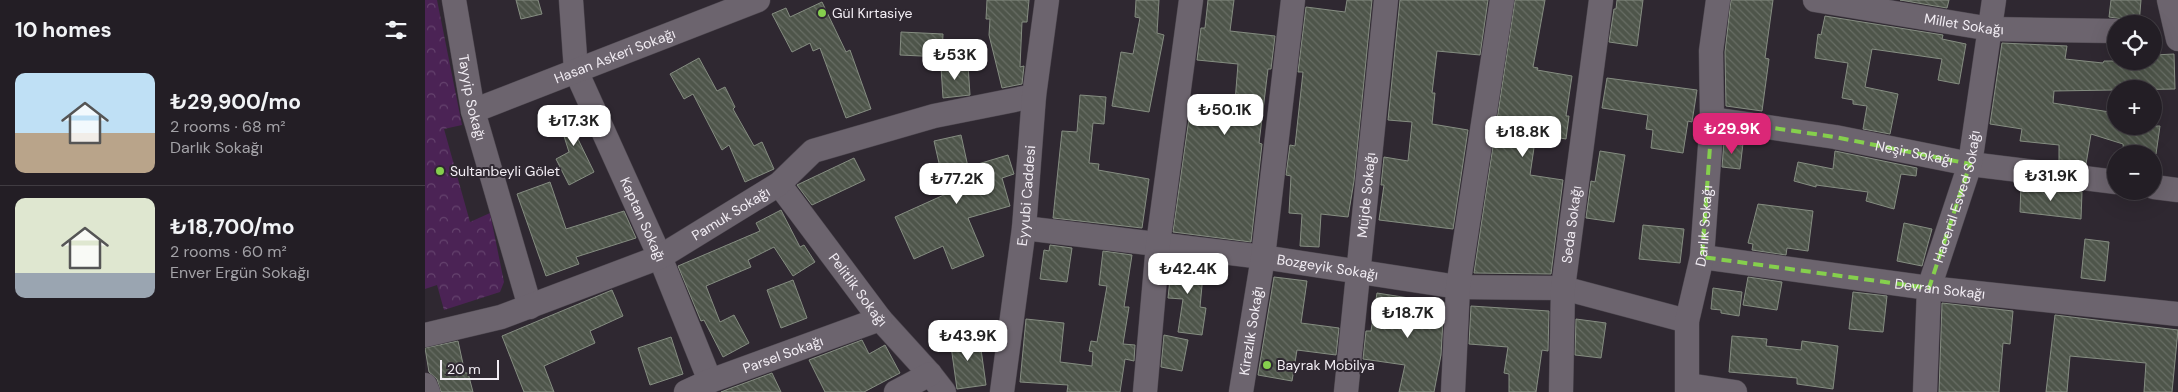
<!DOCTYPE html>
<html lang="en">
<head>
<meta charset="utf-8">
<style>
  body { margin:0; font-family:"DM Sans",sans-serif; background:#2b272d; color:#f1f3f6; height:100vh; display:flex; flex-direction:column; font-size:19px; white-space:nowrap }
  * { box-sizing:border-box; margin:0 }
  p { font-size:16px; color:#a3a2a7 }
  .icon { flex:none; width:28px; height:28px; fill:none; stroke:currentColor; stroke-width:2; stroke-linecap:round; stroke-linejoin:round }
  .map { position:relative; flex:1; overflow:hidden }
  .drawer { display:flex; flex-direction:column; background:#231e25; width:425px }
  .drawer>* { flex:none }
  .fabs { position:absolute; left:1682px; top:15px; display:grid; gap:10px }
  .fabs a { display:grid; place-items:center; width:55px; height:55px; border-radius:50%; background:#231e25; box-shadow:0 5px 20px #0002,0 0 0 1px #403c42; font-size:25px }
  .scale { position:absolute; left:15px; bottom:12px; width:59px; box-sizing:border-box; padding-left:5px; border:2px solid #f2edf4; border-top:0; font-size:14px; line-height:18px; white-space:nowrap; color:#f2edf4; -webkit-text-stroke:4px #2f2831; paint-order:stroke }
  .price { position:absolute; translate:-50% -42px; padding:0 11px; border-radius:10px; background:#fff; color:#222; font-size:16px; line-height:32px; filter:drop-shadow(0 1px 2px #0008) }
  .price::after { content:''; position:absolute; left:50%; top:30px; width:15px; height:11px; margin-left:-8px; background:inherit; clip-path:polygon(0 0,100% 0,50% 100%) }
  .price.current { background:#db2777; color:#fff }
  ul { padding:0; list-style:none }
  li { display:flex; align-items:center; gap:15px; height:125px; padding:0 15px }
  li+li { border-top:1px solid #403c42 }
  li span { display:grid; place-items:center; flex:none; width:140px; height:100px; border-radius:10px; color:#555 }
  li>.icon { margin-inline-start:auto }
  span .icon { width:60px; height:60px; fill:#fffc; stroke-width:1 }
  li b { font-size:21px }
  h2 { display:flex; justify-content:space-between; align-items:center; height:60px; padding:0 15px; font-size:21px }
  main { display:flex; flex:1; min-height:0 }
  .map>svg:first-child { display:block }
</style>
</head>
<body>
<main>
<section class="drawer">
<h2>10 homes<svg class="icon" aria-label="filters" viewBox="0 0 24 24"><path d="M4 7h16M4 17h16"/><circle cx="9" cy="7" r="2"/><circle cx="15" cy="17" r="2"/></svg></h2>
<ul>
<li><span style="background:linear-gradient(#bfe0f5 60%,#b9a48a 0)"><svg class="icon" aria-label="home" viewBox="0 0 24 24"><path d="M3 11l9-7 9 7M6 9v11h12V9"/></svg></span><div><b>₺29,900/mo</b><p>2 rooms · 68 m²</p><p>Darlık Sokağı</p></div></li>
<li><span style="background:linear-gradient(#dfe7d0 75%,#9aa5b1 0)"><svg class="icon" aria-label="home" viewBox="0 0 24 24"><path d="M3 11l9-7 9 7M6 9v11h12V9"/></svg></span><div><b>₺18,700/mo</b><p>2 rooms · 60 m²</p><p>Enver Ergün Sokağı</p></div></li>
</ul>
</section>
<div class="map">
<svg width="1753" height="392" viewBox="0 0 1753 392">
  <defs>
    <pattern id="park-crowns" width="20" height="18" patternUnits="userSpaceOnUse" patternTransform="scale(1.25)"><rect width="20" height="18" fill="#4b2355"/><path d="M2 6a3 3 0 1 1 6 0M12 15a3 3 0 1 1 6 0" fill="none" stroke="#65436e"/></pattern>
    <pattern id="building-back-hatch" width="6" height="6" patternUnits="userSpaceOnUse" patternTransform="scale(1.25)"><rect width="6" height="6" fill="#4e554a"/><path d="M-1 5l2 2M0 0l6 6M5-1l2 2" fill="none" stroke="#686e65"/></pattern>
  </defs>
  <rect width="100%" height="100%" fill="#2f2831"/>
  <!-- park -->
  <path fill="url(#park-crowns)" d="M0 0H12L37 125 19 129 45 222 65 213 79 282 75 292 19 310 12 285 0 289Z"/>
  <!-- building -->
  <path fill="url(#building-back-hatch)" stroke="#858d81" d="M91 0H113L117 14 96 19Z
    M562 0H604L602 22H597L595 67 599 66 597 84 577 88 564 35 565 19H561Z
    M711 0H734L732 33 739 35 724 112 687 106 696 52 708 54 715 18 710 17Z
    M783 0H809L805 31 850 36 846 69H843L834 143 837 144 826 242 748 232 767 97 810 102 813 64 772 60 776 28H780Z
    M922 0H947L929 181 923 217 896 214 894 247 875 246 877 214 864 213 866 176 861 175 865 145 870 146 878 72H873L881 7 920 12Z
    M975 0H1063L1055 55 1012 51 1007 93H1010L1007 124 1043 130 1028 229 954 220 959 185H956L959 157 983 161 987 122 963 120Z
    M1090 0H1120L1108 67 1113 68 1112 70 1147 76 1141 116H1144L1141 139 1111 134 1105 175 1138 180 1126 274 1049 273Z
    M1192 0H1218L1212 46 1184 42 1189 9H1191Z
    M1306 0H1348L1340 58 1344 59 1337 111 1301 106 1300 52Z
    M1475 0H1524L1522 8Z
    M1686 0H1716L1714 24 1702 23 1698 19 1684 17Z
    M397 2 421 52 425 50 446 109 421 118 395 48 388 51 385 43 367 52 347 14 361 8 365 17Z
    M1400 16 1518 35 1517 39 1541 44 1534 84 1513 80 1517 59 1447 49 1440 87 1473 94 1465 134 1438 129 1442 106 1428 104V100L1417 98 1423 63 1390 58 1393 34 1396 35Z
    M476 32 518 34 517 57 475 55Z
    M1577 43 1642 46 1640 59 1678 63 1679 61H1729V55L1749 54 1750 89 1629 91 1628 103 1691 113V126H1735L1731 154H1699L1698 144 1666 134 1661 164 1634 161V145L1595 141 1597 129 1565 124Z
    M274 58 292 91 300 87 310 107 308 109 329 146 337 142 349 169 320 182 304 145 297 150 268 94 259 99 245 74Z
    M543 65 545 95 518 98 516 67Z
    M1182 78 1272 90 1267 122 1263 121 1258 153 1226 148 1228 130 1221 129 1223 115 1177 108Z
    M655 95 681 97 679 124 668 123 664 163 674 164 673 170 724 179 717 228 628 218 637 131 652 132Z
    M152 107 163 131 151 135 169 172 144 185 131 159 144 152 132 114Z
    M536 135 543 167 583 155 589 174 577 178 585 206 543 218 559 256 527 269 518 246 489 259 470 217 521 194 509 141Z
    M1299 141 1318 143 1315 169 1297 167Z
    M1175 151 1200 155 1189 222 1161 218 1166 181 1170 182Z
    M1410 151 1492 168 1491 176 1476 174 1469 209 1441 201 1443 192 1391 185V187L1369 181 1373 162 1408 169Z
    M429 158 440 180 387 205 372 185Z
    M125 182 141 229 199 211 211 238 151 257 154 264 121 276 92 194Z
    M1596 184 1657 192 1656 219 1595 212Z
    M1333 204 1388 211 1383 251 1362 248 1361 255 1327 250 1328 244 1323 243Z
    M356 210 375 247 379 245 390 262 368 276 349 247 323 260 326 267 281 286 295 322 309 315 324 343 298 357 279 320 276 321 253 266 335 231 331 223Z
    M1479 223 1507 229 1497 266 1472 261Z
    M1218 225 1259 229 1255 263 1214 259Z
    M1660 239 1684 242 1680 281 1656 278Z
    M625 245 647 248 642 282 615 279 619 250 624 251Z
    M678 251 707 255 699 307H704L698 344 710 345 709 361 700 359 695 392H642L643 385 595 382 601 319 639 323 635 362 667 366 668 352 664 351 666 341 672 342 682 286 674 285Z
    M747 260 779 264 775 307 781 308 777 335 753 332 758 299 743 298Z
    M849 277 882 281 876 323 914 328 911 355 872 350 867 381 833 375Z
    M1323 277 1357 282 1352 310 1318 305Z
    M368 280 382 318 356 328 342 290Z
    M1288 288 1317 292 1314 316 1296 313V310L1286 309Z
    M187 290 198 316 165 331 170 343 119 366 129 392H99L77 336Z
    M1428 292 1462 296 1458 332 1424 329Z
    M952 293 997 300V298L1019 302 1016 355 1009 392H974L980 365 938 359 941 331H946Z
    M1517 303 1588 311 1585 344 1578 343 1574 392H1514Z
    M1046 306 1124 311 1123 351 1117 350 1111 392H1084V374L1079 373 1083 347 1044 344Z
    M1630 315 1753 330 1747 392H1719L1721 363 1645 356 1642 392H1621Z
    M1151 319 1181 323 1176 358 1150 355Z
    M554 335 561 385 532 389 525 339Z
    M739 335 763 340 757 371 736 367Z
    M1307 336 1342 339 1341 346 1376 350 1377 341 1413 346 1408 389 1372 384V378L1304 372Z
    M246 337 258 374 225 385 213 348Z
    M437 340 444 354 460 345 475 373 439 392H400L384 360Z
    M33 341 40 373H43L48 392H16L12 379 4 372 0 348Z
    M347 373 356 392H296L301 390Z"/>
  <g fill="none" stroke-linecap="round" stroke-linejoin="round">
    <!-- minor casing -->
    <g stroke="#4c464e" stroke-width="25">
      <g id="minor">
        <path id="s1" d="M29 0 48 111 105 307"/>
        <path id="s2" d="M146 0 151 71 235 257 285 381"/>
        <path id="s3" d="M1390 0 1566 29 1691 31"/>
        <path d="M1744 0 1753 39"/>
        <path id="s4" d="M48 111 333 0"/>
        <path id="s5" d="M1287 119 1410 137 1545 164 1691 182"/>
        <path id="s6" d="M354 184 455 319 505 374 519 392"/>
        <path d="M1729 187 1753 190"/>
        <path id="s7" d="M599 228 838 257 1033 287 1138 288 1262 321"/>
        <path id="s8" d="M1277 257 1504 288 1753 314"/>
        <path id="s9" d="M0 335 76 317 235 257 354 184 388 151 509 116 609 96"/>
        <path d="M0 385 3 392"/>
        <path d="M1263 385 1310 392"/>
        <path id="s10" d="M261 392 285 381 455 319"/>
        <path d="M471 392 505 374"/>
        <path id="s11" d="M577 392 599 228 609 96 622 0"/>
        <path d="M720 392 733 244 766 0"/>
        <path id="s12" d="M816 392 838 257 868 0"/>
        <path id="s13" d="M921 392 961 0"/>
        <path d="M1028 392 1033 287 1077 0"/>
        <path id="s14" d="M1136 392 1138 288 1176 0"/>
        <path id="s15" d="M1262 392V321L1277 257 1287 119 1286 51 1293 0"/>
        <path id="s16" d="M1500 392 1504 288 1545 164 1569 0"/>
      </g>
    </g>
    <!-- minor -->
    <use href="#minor" stroke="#6c646e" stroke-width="24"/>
  </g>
  <!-- marked area -->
  <path fill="none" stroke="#85cf4d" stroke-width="4" stroke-dasharray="10 6" stroke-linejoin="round" d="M1287 119 1410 137 1545 164 1504 288 1277 257Z"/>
  <!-- markers -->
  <g fill="#85cf4d" stroke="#2f2831" stroke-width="2">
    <circle cx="397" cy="13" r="5"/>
    <circle cx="15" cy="171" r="5"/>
    <circle cx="842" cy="365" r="5"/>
  </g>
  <g text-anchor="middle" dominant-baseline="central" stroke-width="4" stroke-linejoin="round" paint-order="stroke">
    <!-- poi labels -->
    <g font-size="14" fill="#f2edf4" stroke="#2f2831" text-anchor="start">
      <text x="407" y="13">Gül Kırtasiye</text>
      <text x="25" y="171">Sultanbeyli Gölet</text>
      <text x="852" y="365">Bayrak Mobilya</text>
    </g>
    <!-- street labels -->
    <g font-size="14" fill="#f2edf4" stroke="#2f2831">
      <text stroke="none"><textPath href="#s3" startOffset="151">Millet Sokağı</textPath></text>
      <text stroke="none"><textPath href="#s4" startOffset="152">Hasan Askeri Sokağı</textPath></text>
      <text stroke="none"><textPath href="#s1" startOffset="99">Tayyip Sokağı</textPath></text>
      <text stroke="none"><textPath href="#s5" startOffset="205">Neşir Sokağı</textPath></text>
      <text stroke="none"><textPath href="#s11" startOffset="198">Eyyubi Caddesi</textPath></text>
      <text stroke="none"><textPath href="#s13" startOffset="198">Müjde Sokağı</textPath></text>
      <text stroke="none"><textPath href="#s16" startOffset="200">Hacerül Esved Sokağı</textPath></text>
      <text stroke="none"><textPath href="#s9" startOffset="331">Pamuk Sokağı</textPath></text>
      <text stroke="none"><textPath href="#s2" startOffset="234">Kaptan Sokağı</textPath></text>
      <text stroke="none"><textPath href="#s14" startOffset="168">Seda Sokağı</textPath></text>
      <text stroke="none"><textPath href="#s15" startOffset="168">Darlık Sokağı</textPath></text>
      <text stroke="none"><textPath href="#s7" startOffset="306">Bozgeyik Sokağı</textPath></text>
      <text stroke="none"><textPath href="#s8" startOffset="240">Devran Sokağı</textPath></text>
      <text stroke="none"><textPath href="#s6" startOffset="132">Pelitlik Sokağı</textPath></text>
      <text stroke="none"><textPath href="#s12" startOffset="62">Kirazlık Sokağı</textPath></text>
      <text stroke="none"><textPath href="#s10" startOffset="104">Parsel Sokağı</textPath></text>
    </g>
  </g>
</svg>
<div class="fabs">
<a><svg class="icon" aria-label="locate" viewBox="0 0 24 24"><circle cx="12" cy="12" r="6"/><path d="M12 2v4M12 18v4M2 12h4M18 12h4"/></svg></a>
<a>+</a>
<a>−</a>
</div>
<div class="scale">20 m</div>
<b class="price" style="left:530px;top:81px">₺53K</b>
<b class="price" style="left:800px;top:136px">₺50.1K</b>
<b class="price" style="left:149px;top:147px">₺17.3K</b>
<b class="price current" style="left:1307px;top:155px">₺29.9K</b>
<b class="price" style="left:1098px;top:158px">₺18.8K</b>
<b class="price" style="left:1626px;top:202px">₺31.9K</b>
<b class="price" style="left:532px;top:205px">₺77.2K</b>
<b class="price" style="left:763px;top:295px">₺42.4K</b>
<b class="price" style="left:983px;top:339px">₺18.7K</b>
<b class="price" style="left:543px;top:362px">₺43.9K</b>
</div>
</main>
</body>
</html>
